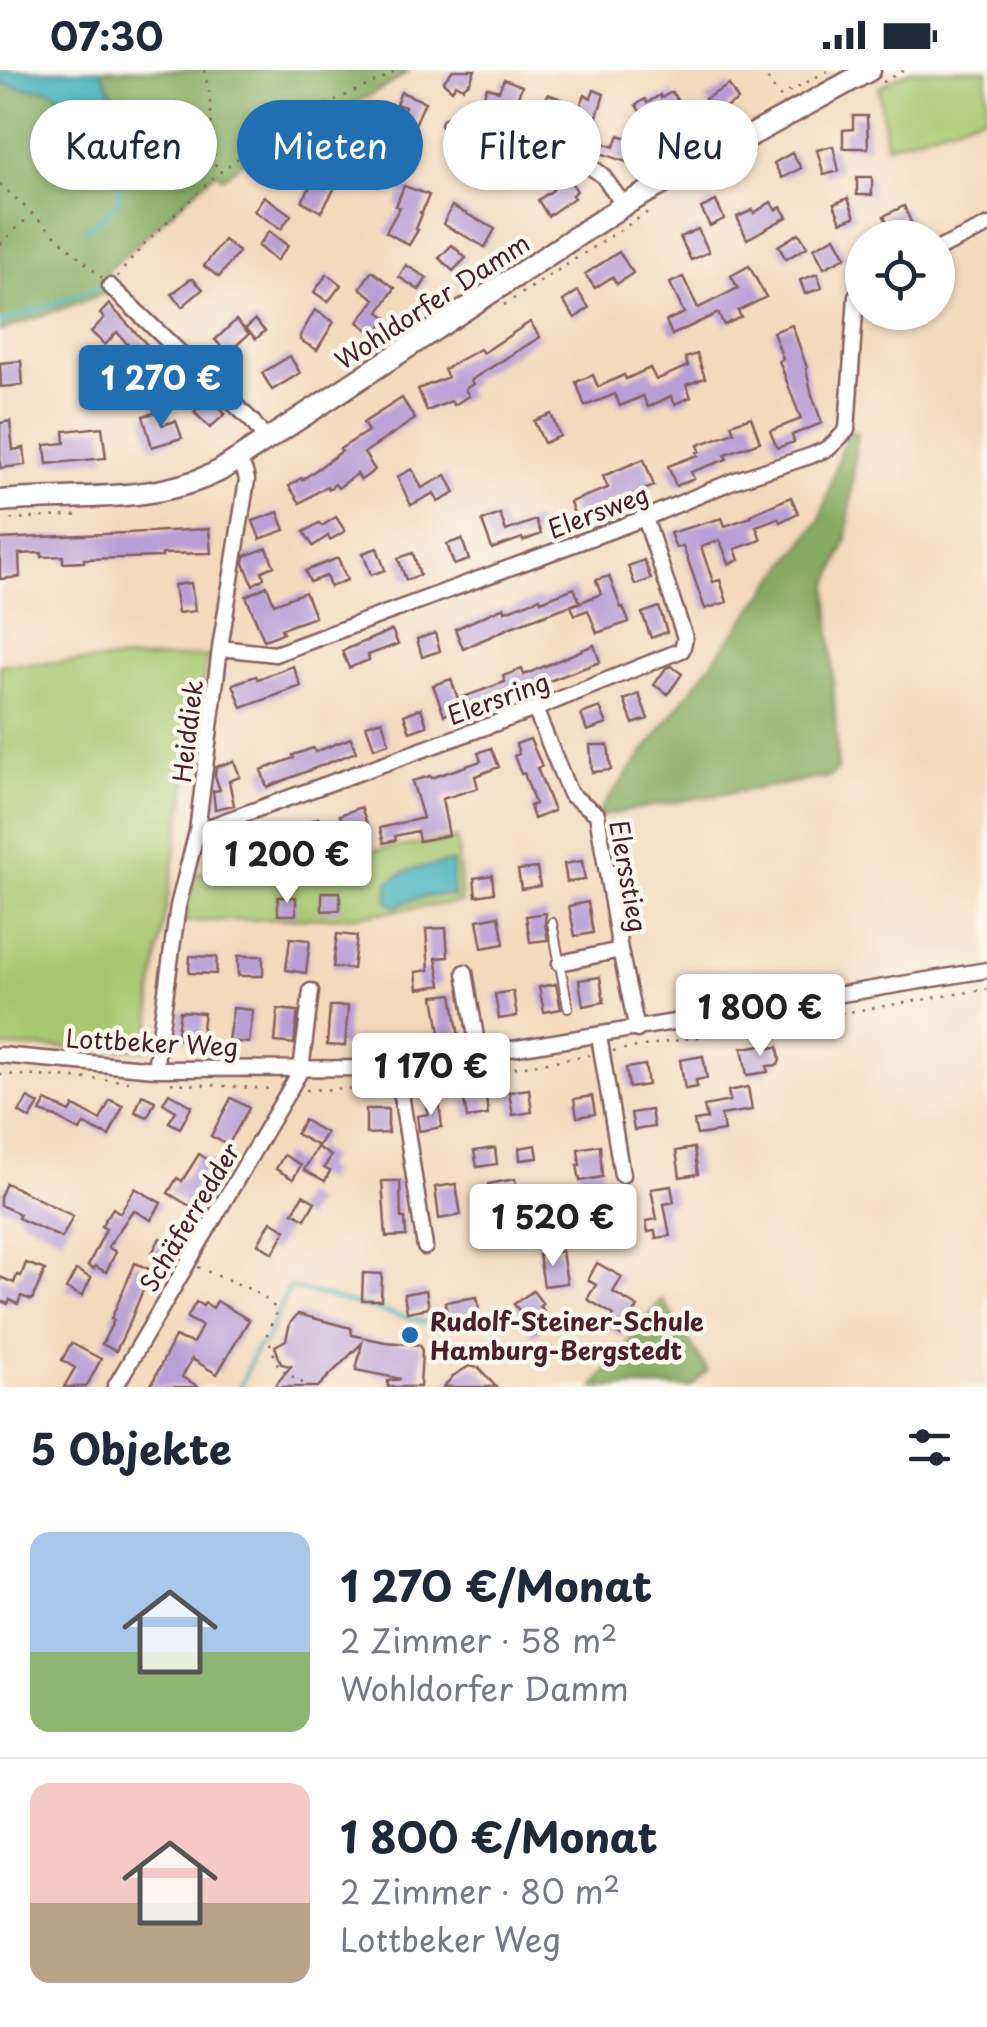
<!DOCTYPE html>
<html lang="de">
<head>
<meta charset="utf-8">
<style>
  body { margin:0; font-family:"Playpen Sans",sans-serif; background:#f2f2f3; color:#1f2937; height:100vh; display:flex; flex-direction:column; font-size:38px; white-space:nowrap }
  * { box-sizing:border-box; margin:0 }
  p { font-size:32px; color:#747a83 }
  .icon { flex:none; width:55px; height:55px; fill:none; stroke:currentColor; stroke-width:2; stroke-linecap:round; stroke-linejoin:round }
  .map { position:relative; height:1317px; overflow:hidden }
  .drawer { display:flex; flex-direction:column; background:#fff; flex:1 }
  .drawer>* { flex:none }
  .guide { position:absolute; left:30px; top:30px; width:928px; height:90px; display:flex; gap:20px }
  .buttons { position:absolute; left:845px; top:150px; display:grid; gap:20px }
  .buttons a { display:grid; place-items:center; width:110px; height:110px; border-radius:50%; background:#fff; box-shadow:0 2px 8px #0004; font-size:50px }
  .price { position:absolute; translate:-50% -85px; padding:0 22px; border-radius:10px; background:#fff; color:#222; font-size:32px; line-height:65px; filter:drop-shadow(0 2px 5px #0008) }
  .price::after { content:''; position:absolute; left:50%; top:60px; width:30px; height:22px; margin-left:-15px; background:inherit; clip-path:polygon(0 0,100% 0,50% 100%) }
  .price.current { background:#1f6fb2; color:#fff }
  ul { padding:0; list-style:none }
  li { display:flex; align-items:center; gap:30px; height:250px; padding:0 30px }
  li+li { border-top:2px solid #e0e1e3 }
  li span { display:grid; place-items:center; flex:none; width:280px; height:200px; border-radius:20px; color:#555 }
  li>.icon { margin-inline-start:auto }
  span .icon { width:120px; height:120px; fill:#fffc; stroke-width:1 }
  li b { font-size:42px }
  h2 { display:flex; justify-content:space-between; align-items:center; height:120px; padding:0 30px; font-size:42px }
  .tag { padding:0 35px; border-radius:45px; background:#fff; box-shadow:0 2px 8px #0004; font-size:35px; line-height:90px }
  .tag.current { background:#1f6fb2; color:#fff }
  .status { display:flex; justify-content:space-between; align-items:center; height:70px; padding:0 50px; background:#fff; direction:ltr }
  .status svg { height:28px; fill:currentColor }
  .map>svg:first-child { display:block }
</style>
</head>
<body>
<div class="status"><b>07:30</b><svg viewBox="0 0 49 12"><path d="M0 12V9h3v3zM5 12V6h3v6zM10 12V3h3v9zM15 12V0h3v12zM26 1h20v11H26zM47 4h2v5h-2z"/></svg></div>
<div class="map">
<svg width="987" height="1317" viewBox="0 0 987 1317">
  <rect width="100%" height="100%" fill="#fbf7ec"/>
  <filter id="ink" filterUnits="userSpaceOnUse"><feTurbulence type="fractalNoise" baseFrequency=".01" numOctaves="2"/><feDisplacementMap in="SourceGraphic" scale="20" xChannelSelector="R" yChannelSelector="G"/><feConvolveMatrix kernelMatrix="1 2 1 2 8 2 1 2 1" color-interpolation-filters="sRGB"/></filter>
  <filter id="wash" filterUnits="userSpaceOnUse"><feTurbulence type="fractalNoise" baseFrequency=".0048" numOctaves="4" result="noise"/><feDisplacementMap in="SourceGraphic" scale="40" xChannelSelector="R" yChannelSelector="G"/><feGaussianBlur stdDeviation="2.25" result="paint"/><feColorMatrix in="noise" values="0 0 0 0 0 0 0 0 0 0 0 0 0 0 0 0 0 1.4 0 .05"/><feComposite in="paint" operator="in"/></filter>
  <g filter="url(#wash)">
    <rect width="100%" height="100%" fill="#f4d9bc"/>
    <!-- green -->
    <path fill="#a7c76f" stroke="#78734d" stroke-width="2.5" d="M911 0H987V45L886 76 879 17Z
      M208 586 152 923 151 979 0 977V595Z
      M457 769 462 832 347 847 182 852 196 804Z"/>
    <!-- forest -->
    <path fill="#85ac62" stroke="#686646" stroke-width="2.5" d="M100 0H409C382 26 323 44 288 62 265 74 244 93 222 108L216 102 107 201 108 222 0 261V13L23 18 53 20 69 38 126 62 138 52 116 31Z
      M847 360 857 363 847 469 828 517 838 700 829 707 656 735 606 745 598 748 597 744 820 450Z
      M662 1229 708 1301 691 1317H594Z"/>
    <!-- water -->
    <path fill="#41b1bb" stroke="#466873" stroke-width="2.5" d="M0 0H100L116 31 139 52 126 62 69 38 53 20 23 18 0 13Z
      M448 792H453V827L449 824C433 827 411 827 398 836L391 835 387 829 389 811C396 807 405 802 413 799 424 796 436 796 448 792Z"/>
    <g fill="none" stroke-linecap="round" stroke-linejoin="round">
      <!-- stream -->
      <path stroke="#41b1bb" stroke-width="4" d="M85 160 106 144 119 130 117 86 109 57
        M0 253 93 219 100 215
        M240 1317 255 1280 266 1271 289 1217 432 1254"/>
    </g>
    <g id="blocks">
      <!-- building -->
      <path fill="#b99ed6" d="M453 0H475L470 12 463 18 456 14 452 20 443 12Z
        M504 9 522 16 513 39 483 28 487 17 499 21Z
        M729 15 738 30 714 45 705 29Z
        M594 20 604 24 595 53 600 55 595 70 538 48 548 24 580 36 585 25 591 28Z
        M401 22 425 32 413 59 398 53 405 37 396 34Z
        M672 22 689 50 668 62 665 58 654 65 636 35 645 29 647 33 660 25 661 28Z
        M853 46H867L868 78H843V60L853 59Z
        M364 52 381 61 352 115 335 105Z
        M619 65 644 74 638 90 634 89 632 94 600 83 603 73 614 77Z
        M833 76 839 101 824 105 817 80Z
        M473 79 484 94 462 109 452 94Z
        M792 83 801 98 782 108 774 93Z
        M559 103 567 106 577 121 572 125 574 128 548 146 538 130 553 120 548 110Z
        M316 107 335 118 321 142 302 131Z
        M857 107H872V125H857Z
        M404 116 429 125 422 143 419 142 422 144 416 159 418 160 409 175 386 162 400 137 396 136Z
        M264 126 291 145 281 159 254 141Z
        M848 128 855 147 841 152 834 134Z
        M716 131 724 149 710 156 701 138Z
        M771 132 776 140 781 137 787 147 747 169 737 147 753 140 754 143Z
        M452 136 495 159 485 177 443 154Z
        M904 136 911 152 891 161 884 146Z
        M698 159 709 182 691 190 680 167Z
        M269 161 288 176 276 191 258 176Z
        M799 163 807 177 786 189 778 176Z
        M835 167 846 187 824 198 814 178Z
        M224 170 239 182 219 207 204 196Z
        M452 175 466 188 453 201 439 188Z
        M619 182 633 203 617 214 612 207 595 218 585 204Z
        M406 195 427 208 419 220 399 207Z
        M749 196 766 227 738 241 741 247 724 255 718 243 672 265 666 251 684 243 670 213 683 207 698 238 738 218 731 206Z
        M372 201 395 218 379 242 387 248 375 265 358 252 375 229 360 218Z
        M327 204 341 215 328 232 314 222Z
        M817 204 822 218 805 224 800 210Z
        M190 209H193L203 219 182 237 172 224Z
        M578 221 589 238 575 248 563 231Z
        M109 234 149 277 138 287 117 262 105 275 91 262 104 248 100 244Z
        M315 240 334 252 317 280 300 270V266Z
        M236 250 249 264 228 283 215 270Z
        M255 250 265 261 256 269 246 258Z
        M530 252 540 267 471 310 473 314 465 319 469 326 454 335 451 331 427 341 418 319 448 307 444 300 458 291 480 279 483 283Z
        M792 255 807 298 806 299 812 325 822 353 792 365 794 372 777 378 770 361 801 349 779 291 783 289 773 262Z
        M697 284 705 308 686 315 691 327 675 334 671 326 648 337 643 326 620 336 615 324 585 336 576 312 593 305 598 317 624 305 626 309 650 298 656 310 688 296 685 288Z
        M290 286 300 303 272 320 262 303Z
        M161 288 170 318 164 311 165 316 145 323 137 296Z
        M21 291 23 315 1 317 0 293Z
        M209 327 225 344 210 358 194 342Z
        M402 328 415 349 364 383 375 400 361 410 357 404 338 418 335 414 329 419 327 416 300 433 289 416 301 408 302 410 342 381 340 379 368 361 363 353Z
        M158 342 162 355 176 351 182 368 152 377 143 346Z
        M551 344 560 366 544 373 534 351Z
        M751 347 760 372 725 384 727 389 691 402 694 409 676 416 668 396 698 385 697 382 700 381 698 375 734 362 731 354Z
        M10 351 13 380 24 378 26 395 0 398V353Z
        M102 357 106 388 47 394 45 375 65 373 64 361Z
        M644 389 654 416 596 439 597 442 576 450 570 432 608 418 603 406Z
        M412 399 422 418 446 405 455 423 438 432 434 423 411 435 397 407Z
        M791 427 798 443 780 452 778 448 756 456 761 470 735 479 739 490 729 494 720 470 701 477 713 512 720 510 727 532 705 539 683 476 676 478 670 463 722 448 725 456 751 447 750 445Z
        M278 442 285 460 260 469 253 451Z
        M500 444 506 461 536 450 541 464 523 471 522 468 492 479 482 451Z
        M336 447 345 461 330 470 328 466 313 476 304 462 319 453 322 456Z
        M209 459 211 483 162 484V487L84 489V492L63 493V486L42 487V483L19 484 20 507 0 509V469Z
        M462 469 469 490 454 495 447 474Z
        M267 478 274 496 262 501 264 508 253 515 244 493 245 486Z
        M377 478 385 500 371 505 363 483Z
        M413 483 420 505 406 510 398 488Z
        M338 488 347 510 330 517 326 506 310 512 305 501Z
        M644 490 651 509 635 515 628 496Z
        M609 506 621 538 623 537 629 552 597 563 588 540 575 545 571 536 601 524 596 510Z
        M191 513 195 541 178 543 174 515Z
        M267 516 274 534 305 522 315 547 281 559 283 563 264 570 246 526Z
        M574 518 580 532 511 557 463 579 455 559 504 537 505 541 540 528 541 531Z
        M659 537 667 562 651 568 642 543Z
        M392 560 398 574 368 585 369 590 349 598 342 581Z
        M435 563 440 581 422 587 417 569Z
        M594 575 600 592 498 630 499 632 479 640 476 634 444 645 433 615 451 609 458 629 505 612 503 606 522 599 524 605Z
        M293 596 301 616 242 638 233 614 256 606 258 609Z
        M671 596 682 604 668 624 654 615 666 598Z
        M639 624 648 649 633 654 624 630Z
        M600 637 607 654 587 661 581 644Z
        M421 638 427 656 410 662 404 645Z
        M382 650 389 673 374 678 366 655Z
        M351 668 356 682 267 717 261 700 294 688 293 685 313 678 315 682Z
        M530 669 542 696 537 698 554 741 534 749 530 736 535 734 524 703 521 704 514 686 519 684 516 674Z
        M590 675H608L611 700 592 702Z
        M491 678 499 697 475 706 478 718 442 729 449 765 419 771 417 761 395 766 396 770 384 773 380 758 423 748 412 711 430 706 431 708 481 691 478 683Z
        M234 691 240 707 229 711 234 735 215 739 213 721 220 720 215 706 216 697Z
        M361 737 371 765 350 773 340 745Z
        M318 748 324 768 310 773 303 754Z
        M272 760 278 778 261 783 255 766Z
        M234 770 237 787 214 790 212 773Z
        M582 791 585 810 567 812 564 794Z
        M537 798 540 816 521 819 518 800Z
        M492 805 494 823 476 826 474 808Z
        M322 822H340V840L322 841Z
        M278 827H296V845H278Z
        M588 832 593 863 575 866 569 836Z
        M546 843 545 853 548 870 530 872 526 846Z
        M499 846 504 874 482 878 477 850Z
        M446 858 448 887 436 888 441 915 418 919 416 902 429 900 426 859Z
        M337 864 357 866 353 899 333 897Z
        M290 868 310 870 306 903 286 900Z
        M190 886 217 887 216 904 189 903Z
        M238 886H263V906H238Z
        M600 907 604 932 583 936 579 910Z
        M556 914 561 939 544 942 539 917Z
        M513 921 517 946 499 949 495 924Z
        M452 924 459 967 441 969 434 926Z
        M330 936H348L345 976 327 975Z
        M233 938 253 940 249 973 228 971Z
        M278 939 298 941 294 974 275 972Z
        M180 941 204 943 200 972 176 969Z
        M764 975 765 979 778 977 780 990 778 995 767 996 768 1002 747 1005 742 978Z
        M703 986 707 1008 696 1010 697 1017 685 1019 680 990Z
        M645 995 648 1015 629 1018 626 998Z
        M748 1017 752 1040 721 1045 724 1061 697 1065 694 1051 707 1049 704 1036 730 1031 728 1021Z
        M529 1019 532 1042 513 1045 509 1022Z
        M169 1023 192 1036 180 1058 169 1052 176 1041 163 1033Z
        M142 1025 155 1031 148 1047 135 1042Z
        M592 1026 595 1044 577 1047 574 1029Z
        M486 1027 488 1045 467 1048 464 1030Z
        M28 1028 39 1034 30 1049 19 1042Z
        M231 1028 249 1038 228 1075 211 1066Z
        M110 1030 123 1036 109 1066 84 1054 80 1061 56 1047 40 1042 46 1031 70 1042 74 1036 100 1050Z
        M439 1032 442 1057 419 1061 417 1046 428 1044 427 1034Z
        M366 1039H388V1063L366 1064Z
        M651 1040 654 1057 634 1060 631 1043Z
        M304 1050 326 1063 318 1076 296 1064Z
        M536 1075 538 1088 520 1090 519 1078Z
        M600 1075 602 1107 580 1111 577 1095H580L578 1079Z
        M317 1077 331 1086 324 1098 330 1101 325 1111 304 1100Z
        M495 1078 497 1094 477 1097 474 1081Z
        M694 1078 698 1104 680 1107 676 1081Z
        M199 1084 217 1095 190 1136 168 1123 177 1108 182 1111Z
        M284 1085 301 1095 293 1109 276 1099Z
        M515 1109 517 1120 508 1121 512 1147 481 1153 479 1141 492 1139 488 1114Z
        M382 1111H400L401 1148H405L406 1166 386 1167Z
        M6 1113 73 1146 62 1168 18 1148 20 1144 0 1135V1127Z
        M456 1114 461 1145 439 1149 435 1117Z
        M671 1116 674 1132 664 1134 670 1166 656 1168 655 1161 648 1162 646 1151 657 1149 651 1119Z
        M135 1118 161 1133 151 1150 133 1140 108 1177 116 1182 106 1202 95 1196 94 1199 88 1196 106 1159 101 1156 113 1138 120 1143Z
        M303 1125 315 1132 305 1149 293 1142Z
        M551 1127 555 1156 535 1159 531 1130Z
        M598 1137 619 1163 606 1174 585 1147Z
        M271 1151 286 1160 273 1183 258 1174Z
        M160 1168 174 1176 165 1191 152 1183Z
        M562 1181 567 1213 544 1216 539 1185Z
        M26 1193 45 1200 32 1230 21 1226 18 1234 10 1230 8 1234 0 1231V1207L14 1213 17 1205 21 1206Z
        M135 1193 151 1200 130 1252 116 1281 102 1274 114 1250 111 1249Z
        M597 1193 622 1207 613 1222 638 1237 621 1266 607 1257 614 1245 587 1229 596 1215 588 1210Z
        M76 1200 91 1208 82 1226 66 1219Z
        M363 1203 382 1204 381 1230H362Z
        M426 1220 429 1238 407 1242 404 1224Z
        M533 1221 543 1234 540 1236 544 1241 536 1246 544 1258 533 1266 524 1253 527 1251 514 1234Z
        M477 1227 480 1247 449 1253 445 1232Z
        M217 1231 249 1250 217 1304 192 1289 182 1307 199 1317H150L175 1267 193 1273 202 1256 187 1248 196 1232 203 1236 205 1233 213 1238Z
        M298 1244 351 1258 352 1265 385 1272 420 1275 422 1281 420 1317H388V1311L401 1309 356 1300 362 1273 318 1317H274L291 1296 281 1294 275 1276 286 1270 290 1253Z
        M71 1273 101 1289 86 1317H64L75 1298 62 1290Z
        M469 1296 479 1298 496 1317H444L453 1306Z"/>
    </g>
  </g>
  <g filter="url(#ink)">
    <use href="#blocks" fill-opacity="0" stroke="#86605e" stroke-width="2.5"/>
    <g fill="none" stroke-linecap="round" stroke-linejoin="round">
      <!-- lane casing -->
      <g stroke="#86605e" stroke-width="12">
        <path id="lane" d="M552 853 568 937"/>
      </g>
      <!-- street casing -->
      <g stroke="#86605e" stroke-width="19">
        <path id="street" d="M449 55 486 57 587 94 602 105 624 135
          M938 179 987 156
          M110 216 252 351 266 370
          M220 578 275 584 645 448 733 411 810 386 829 378 847 360 856 226 862 219
          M535 639 570 724 597 744 620 880 637 960
          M197 761 535 639 682 580 685 568 645 448
          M560 893 620 880
          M465 902 479 985
          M599 966 622 1105
          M0 985 155 999 397 998 987 900
          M397 998 425 1177
          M155 999 178 836 197 761 220 578 247 410 245 402 237 389
          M115 1317 301 1000 311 921"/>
      </g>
      <!-- secondary casing -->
      <g stroke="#86605e" stroke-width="25">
        <path id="secondary" d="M0 431C74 424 154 435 221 400L624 135 870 0"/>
      </g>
      <!-- path -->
      <path stroke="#86605e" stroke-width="2.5" stroke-dasharray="2.5 8" stroke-linecap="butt" d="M204 0 209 22 216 103
        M762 0 777 24
        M883 12 905 0
        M779 27 830 0
        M0 114 102 208
        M0 174 31 145
        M117 207 144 174 216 105 280 56 388 6 396 0
        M504 235 653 139
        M0 450 83 445
        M613 981 987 919
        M0 1004 128 1011
        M171 1013 273 1019
        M411 1015 590 985
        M306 1020 388 1017
        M198 1197C223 1210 258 1217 277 1240L267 1265 279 1298 309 1317"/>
      <!-- lane -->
      <use href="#lane" stroke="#fff" stroke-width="8"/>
      <!-- street -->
      <use href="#street" stroke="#fff" stroke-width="14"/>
      <!-- secondary -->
      <use href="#secondary" stroke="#fff" stroke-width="20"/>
    </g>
  </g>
  <!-- markers -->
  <circle fill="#1f6fb2" stroke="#fbf7ec" stroke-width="4" cx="410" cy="1265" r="10"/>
  <g text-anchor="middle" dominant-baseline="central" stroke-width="9" stroke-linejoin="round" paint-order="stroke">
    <!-- street labels -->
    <g font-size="25" fill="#4a1f2b" stroke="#fbf7ec">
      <text transform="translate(432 231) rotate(-33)">Wohldorfer Damm</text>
      <text transform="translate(598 441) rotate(-21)">Elersweg</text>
      <text transform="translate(498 628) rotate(-20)">Elersring</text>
      <text transform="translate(187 661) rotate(-83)">Heiddiek</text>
      <text transform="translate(629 806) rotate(80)">Elersstieg</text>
      <text transform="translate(152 972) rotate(3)">Lottbeker Weg</text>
      <text transform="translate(189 1147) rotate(-59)">Schäferredder</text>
    </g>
    <!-- poi labels -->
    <g font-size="25" font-weight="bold" fill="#4a1f2b" stroke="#fbf7ec" text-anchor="start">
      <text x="430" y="1251">Rudolf-Steiner-Schule<tspan x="430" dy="29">Hamburg-Bergstedt</tspan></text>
    </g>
  </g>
</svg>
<div class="buttons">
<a><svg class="icon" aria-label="locate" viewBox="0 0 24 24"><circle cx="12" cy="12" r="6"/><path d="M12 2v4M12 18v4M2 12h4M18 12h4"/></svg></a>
</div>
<b class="price current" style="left:161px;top:360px">1 270 €</b>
<b class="price" style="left:287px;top:836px">1 200 €</b>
<b class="price" style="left:760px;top:989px">1 800 €</b>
<b class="price" style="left:431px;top:1048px">1 170 €</b>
<b class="price" style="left:553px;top:1199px">1 520 €</b>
<div class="guide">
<a class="tag">Kaufen</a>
<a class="tag current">Mieten</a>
<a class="tag">Filter</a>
<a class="tag">Neu</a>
</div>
</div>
<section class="drawer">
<h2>5 Objekte<svg class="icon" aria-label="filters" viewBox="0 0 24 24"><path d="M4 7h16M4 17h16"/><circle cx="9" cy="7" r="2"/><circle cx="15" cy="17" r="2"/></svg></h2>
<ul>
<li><span style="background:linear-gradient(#a9c7e8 60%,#8fb573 0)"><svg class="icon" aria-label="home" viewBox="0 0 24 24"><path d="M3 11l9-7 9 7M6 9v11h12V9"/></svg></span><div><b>1 270 €/Monat</b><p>2 Zimmer · 58 m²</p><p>Wohldorfer Damm</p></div></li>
<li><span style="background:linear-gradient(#f6c9c9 60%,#b9a48a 0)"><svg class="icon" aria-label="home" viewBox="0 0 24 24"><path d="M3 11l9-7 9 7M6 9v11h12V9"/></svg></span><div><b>1 800 €/Monat</b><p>2 Zimmer · 80 m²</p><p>Lottbeker Weg</p></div></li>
</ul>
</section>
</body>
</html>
